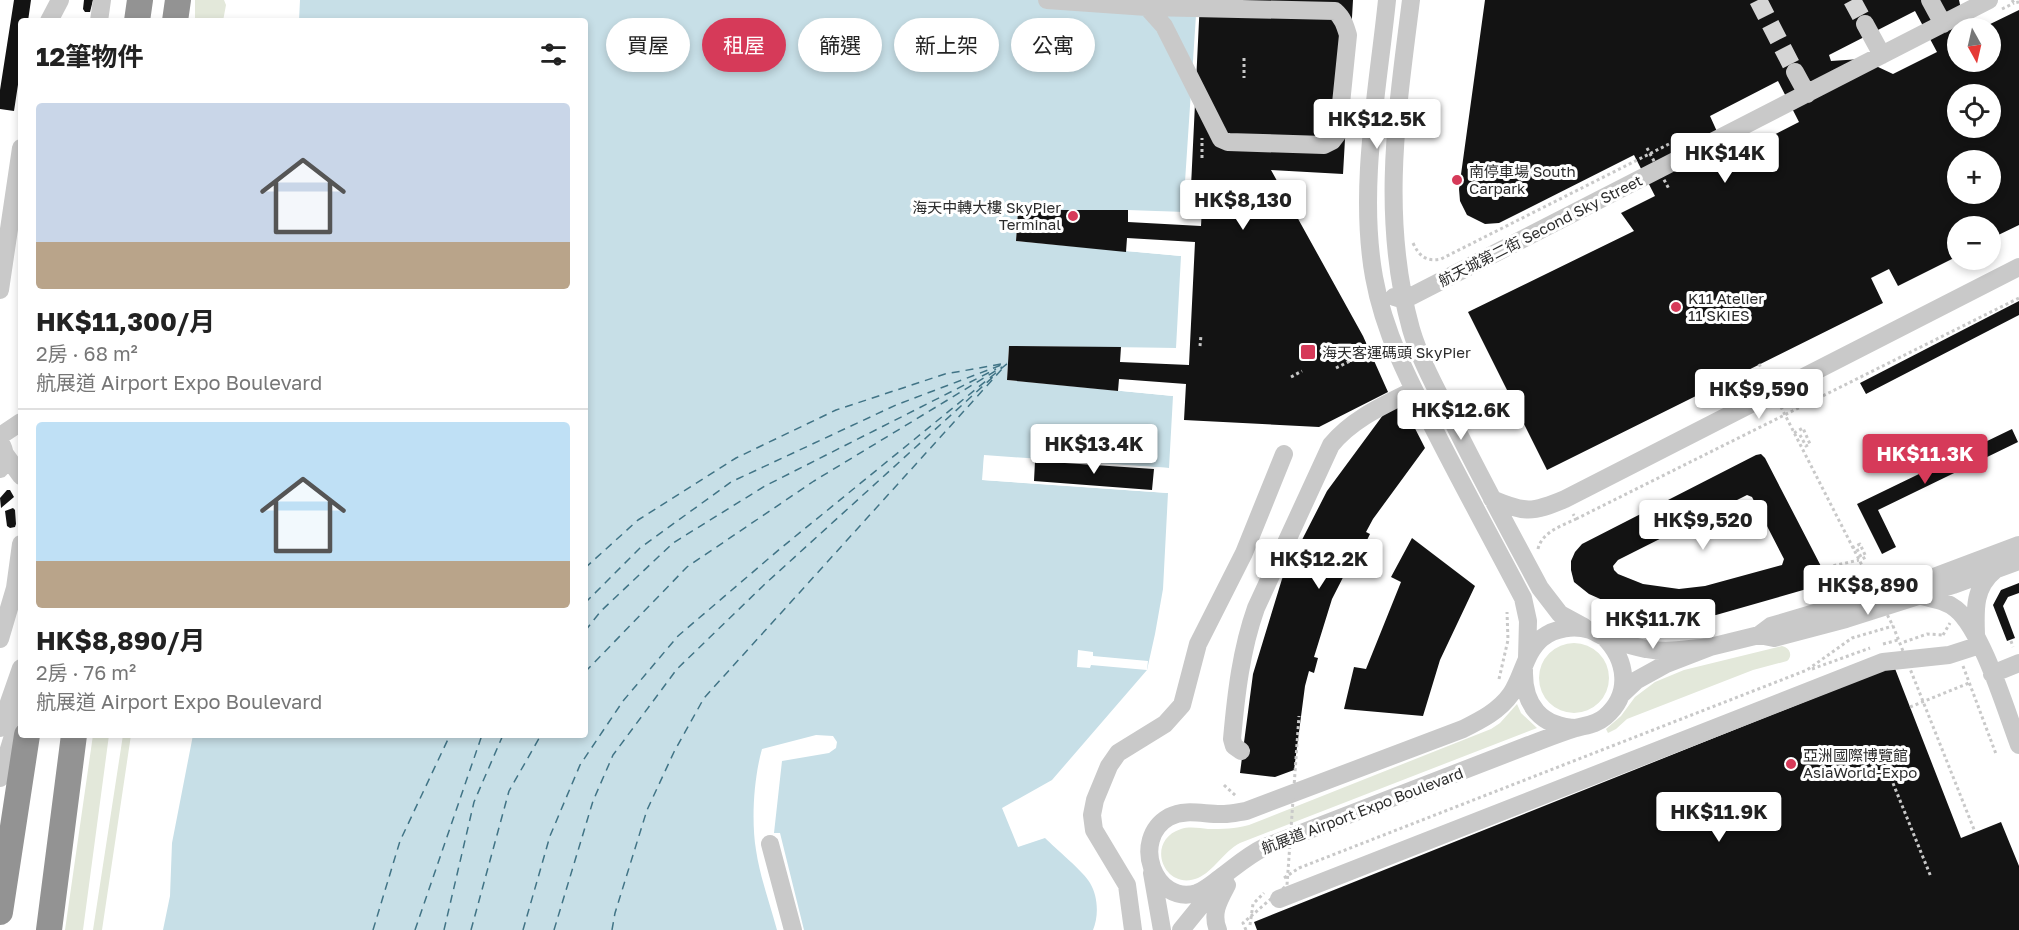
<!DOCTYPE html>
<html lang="zh-TW">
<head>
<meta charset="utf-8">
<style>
  body { margin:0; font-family:"Golos Text","Noto Sans TC",sans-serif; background:#f2f2f2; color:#222; height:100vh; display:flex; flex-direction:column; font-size:22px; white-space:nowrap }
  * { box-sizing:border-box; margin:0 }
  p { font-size:20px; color:#767676 }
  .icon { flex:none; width:33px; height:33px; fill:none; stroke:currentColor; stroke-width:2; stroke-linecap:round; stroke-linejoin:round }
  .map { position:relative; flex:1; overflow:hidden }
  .drawer { position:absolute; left:18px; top:18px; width:570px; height:720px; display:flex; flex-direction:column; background:#fff; border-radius:6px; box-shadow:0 3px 9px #0003 }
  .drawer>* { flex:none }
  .hud { position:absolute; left:606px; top:18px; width:570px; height:54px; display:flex; gap:12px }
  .needle { width:39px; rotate:172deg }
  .controls { position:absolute; left:1947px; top:18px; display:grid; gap:12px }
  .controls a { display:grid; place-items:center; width:54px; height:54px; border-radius:50%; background:#fff; box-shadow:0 3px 9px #0003; font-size:30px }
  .price { position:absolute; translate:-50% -51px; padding:0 14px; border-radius:6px; background:#fff; color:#222; font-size:20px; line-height:39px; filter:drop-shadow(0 2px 3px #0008) }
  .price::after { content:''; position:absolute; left:50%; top:36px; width:18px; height:14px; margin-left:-9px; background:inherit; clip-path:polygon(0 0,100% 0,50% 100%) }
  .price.active { background:#d63a59; color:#fff }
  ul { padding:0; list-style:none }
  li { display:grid; align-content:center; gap:12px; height:318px; padding:0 18px }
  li+li { border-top:2px solid #e0e0e0 }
  li span { display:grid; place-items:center; height:186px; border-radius:6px; color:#555 }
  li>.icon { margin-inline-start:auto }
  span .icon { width:108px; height:108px; fill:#fffc; stroke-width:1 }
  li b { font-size:26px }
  h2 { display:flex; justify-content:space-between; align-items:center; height:72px; padding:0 18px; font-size:26px }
  .pill { padding:0 21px; border-radius:27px; background:#fff; box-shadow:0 3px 9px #0003; font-size:21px; line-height:54px }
  .pill.active { background:#d63a59; color:#fff }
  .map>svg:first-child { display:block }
</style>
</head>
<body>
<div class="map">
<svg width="2019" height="930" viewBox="0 0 2019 930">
  <rect width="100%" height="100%" fill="#fff"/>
  <!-- green -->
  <path fill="#e3e8da" d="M195 0H224L226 5 223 21H195Z
    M1539 678a35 35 0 1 1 70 0a35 35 0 1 1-70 0Z
    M1782 646 1785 647C1791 650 1792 657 1787 661L1753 670 1627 719 1616 729 1608 733 1606 729 1621 716 1635 697 1655 682 1684 670Z
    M1517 704 1521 713 1537 728 1240 843C1223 852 1214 871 1198 878 1164 892 1144 841 1181 829 1189 826 1200 828 1208 829 1223 829 1235 829 1249 825L1491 729 1500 723Z
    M93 735H109L83 930H65Z
    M123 735H131L102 930H93Z"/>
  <!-- water -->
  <path fill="#c7dfe7" d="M300 0H1197L1183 212 1128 210 1018 211 1016 241 1181 256 1176 348 1009 347 1007 380 1173 396 1169 468 984 456 983 480 1168 493 1163 589 1155 634 1147 670 1052 780 1002 808 1018 847 1045 838C1055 848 1084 872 1090 883 1098 896 1099 916 1093 930H804L780 833H774L782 761 829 753 836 748 837 742 833 736 816 735 762 749C754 777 751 820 756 850 760 877 770 904 777 930H163L170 896 172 843 193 735H585V21H299Z"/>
  <!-- pier -->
  <path fill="#fff" d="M1018 210 1183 212V215L1021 213 1019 238 1181 253V256L1016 241Z
    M1009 346 1176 348V351L1012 349 1010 377 1173 393V396L1007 380Z
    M984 455 1169 468V471L987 459 986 477 1168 490V493L982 480Z
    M1078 650 1093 652V656L1148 661 1147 670 1091 665 1090 668 1077 667Z"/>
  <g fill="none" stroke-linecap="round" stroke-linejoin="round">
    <!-- ferry -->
    <path stroke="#417486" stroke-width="1.5" stroke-dasharray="8 6" stroke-linecap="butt" d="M585 568 638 520 736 458 836 410 945 374 1007 363
      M585 603 640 548 731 482 896 405 1004 364
      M585 631 601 611 673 543 765 486 996 369
      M585 672 687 567 814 481 1002 367
      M373 930 400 841 450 735
      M415 930 482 735
      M444 930 474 802 503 735
      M471 930 509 791 541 735
      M523 930 550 836 580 765 623 701 678 636 781 548 1008 363
      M554 930 593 801 613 755 677 669 765 584 994 376
      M612 930 615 913 647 810 674 752 704 698 1003 368"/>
  </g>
  <!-- building -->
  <path fill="#131313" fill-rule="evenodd" d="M14 0H31L28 21H21V65L14 111 0 109V90Z
    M84 0H93L90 12H85L83 9Z
    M1200 0H1353L1343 174 1271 170 1363 336 1388 392 1319 427 1184 420 1186 384 1119 379 1118 391 1007 380 1009 346 1121 347 1120 362 1189 365 1195 242 1127 238 1126 252 1016 241 1018 210H1128V222L1201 226 1202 207H1190Z
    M1485 0H1959L1965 28H1958V62H1990V28H1982L2019 10V225L1990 239V226H1958V256L1898 286 1889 269 1871 278 1883 303 1547 470 1468 312 1634 231 1621 213 1655 196 1634 155 1499 223 1485 224 1467 215 1460 201 1459 189ZM1915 11 1937 52 1893 74 1861 59 1831 61 1829 55ZM1778 81 1799 122 1717 164 1719 136 1710 116ZM1958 94H1990V128H1958ZM1958 160H1990V194H1958Z
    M2019 301V315L1866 394 1860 383Z
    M1402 403 1425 448 1373 519 1366 532 1370 534 1363 548 1359 546 1332 599 1314 657 1318 658 1314 673 1309 671 1305 686 1294 770 1275 777 1240 773 1253 674 1282 579 1327 491 1386 411Z
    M2012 429 2018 442 1878 510 1896 547 1882 554 1857 504Z
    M1761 454 1765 458 1825 574 1826 579 1824 584 1716 615 1674 620 1648 617 1625 610 1589 594 1574 582 1571 570V561L1575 552 1582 544 1756 455ZM1747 495 1752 497 1784 559 1782 565 1705 586 1679 589 1643 584 1618 574 1614 570 1613 566 1618 560Z
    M1035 461 1154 469 1152 490 1034 481Z
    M7 490H10L14 497 1 508 0 498Z
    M13 508 15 510 16 524 15 527 10 528 7 526 5 511Z
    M1412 538 1475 586 1440 660 1423 716 1344 709 1354 667 1366 669 1401 582 1391 577Z
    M2019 583V593L2008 597 2003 606 2015 638 2007 641 1993 605 2001 590Z
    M1894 666 1961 838 2001 822 2019 866V930H1257L1254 922Z"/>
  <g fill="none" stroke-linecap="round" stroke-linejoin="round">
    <!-- minor-tunnel -->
    <path stroke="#d5d5d5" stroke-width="18" stroke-dasharray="18 9" stroke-linecap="butt" d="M1758 0 1795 72
      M1852 0 1865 24"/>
    <!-- path -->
    <path stroke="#c9c9c9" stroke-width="3" stroke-dasharray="3 3" stroke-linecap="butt" d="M2012 0 2014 3 2019 2
      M2002 9 2014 3
      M1244 58V78
      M1202 158V138
      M1202 206 1203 195
      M1413 243C1419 256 1426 262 1441 259L1673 142
      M1200 346 1201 335
      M1336 368 1352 360
      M1291 377 1302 371
      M1794 433 1803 428 1810 444 1806 446 1800 435
      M1576 519 2019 298
      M1852 548 1860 544 1866 557 1862 559 1857 549
      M1538 549C1542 532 1561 526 1576 519L1573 514
      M1810 571 1859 560
      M1644 630 1679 632
      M1943 635 1950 623
      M2011 641 2013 647
      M1904 642 1927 634 1943 635
      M1883 644 1898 640
      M1963 666 1996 754
      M1812 669 1870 648
      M1499 679 1508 640 1507 612
      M1910 707 1969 683
      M1884 761 1931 877
      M1224 785 1236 796
      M1284 878 1299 868 1807 670 1852 638 1893 626
      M1250 925 1253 904 1264 893"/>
    <!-- minor -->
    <path stroke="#c9c9c9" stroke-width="18" d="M1047 0 1147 7
      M1387 0C1378 89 1358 188 1374 277 1384 333 1410 383 1436 433 1464 488 1494 543 1523 598L1528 621 1527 658
      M1411 0C1397 112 1380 217 1411 329 1420 360 1437 390 1452 420 1480 477 1510 532 1540 588L1560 614 1584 627
      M1930 0 1943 24
      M1147 7 1335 11C1343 18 1345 25 1348 35L1338 133 1332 141 1324 145 1228 142 1221 139 1164 26Z
      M99 21 102 0
      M1865 24 1882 55
      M1795 72 1807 94
      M0 290 21 148
      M1394 297 1404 300 1989 0
      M0 436 21 422
      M0 442C6 451 6 460 0 469
      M5 454 21 476
      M1492 499C1525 513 1532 513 1565 499L2019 267
      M1922 596C1934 599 1946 601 1956 609 1982 630 2006 711 2019 745
      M1976 634C1975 609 1974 587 1995 570
      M1759 635 1771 626 1926 580 2019 545
      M1604 637C1627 660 1632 694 1605 717 1597 724 1587 725 1576 728 1560 733 1545 739 1529 745 1441 779 1353 813 1265 847 1248 855 1235 867 1220 878 1213 883 1205 890 1197 893 1154 906 1130 839 1169 817 1186 808 1206 815 1224 814 1231 814 1239 812 1246 811L1463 729C1481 720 1499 711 1511 694 1523 676 1525 652 1542 638 1555 628 1574 625 1590 630 1596 632 1601 636 1607 638 1619 642 1633 647 1646 649 1667 653 1689 649 1710 647
      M0 639 15 588 21 544
      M1524 670C1523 705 1541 727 1577 728
      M1992 674 2019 663
      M1621 695 1637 680 1666 664 1710 647 1759 635 1774 638 1846 619 1953 585 2019 561
      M0 728 21 668
      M1241 751 1234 746 1232 739C1236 695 1241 650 1256 608L1331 445C1352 419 1384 405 1414 390
      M0 778 21 710
      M770 844 793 930
      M1152 873 1162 930
      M1279 899 1883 662 1949 655 1980 645
      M1133 930 1127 885 1094 830 1092 815 1095 800 1109 766 1118 753 1165 724 1182 705 1198 644 1244 553 1284 454
      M1181 930 1216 887
      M1218 930C1211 913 1219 900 1227 885"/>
    <!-- highway -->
    <path stroke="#939393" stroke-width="26" d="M137 21 140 0
      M175 21 178 0
      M0 912 27 735
      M49 930 74 735"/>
    <!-- path-bridge -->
    <path stroke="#c9c9c9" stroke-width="3" stroke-dasharray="3 3" stroke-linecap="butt" d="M1936 0 1957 41
      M1647 148 1669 189
      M1759 364 1893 626 1975 832
      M1246 930 1243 923 1287 885 1299 716"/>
    <!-- minor-bridge -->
    <path stroke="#c9c9c9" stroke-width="18" d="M49 21 60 0"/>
  </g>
  <!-- markers -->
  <g fill="#d63a59" stroke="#fff" stroke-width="2">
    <circle cx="1457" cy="180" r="6"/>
    <circle cx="1073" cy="216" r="6"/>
    <circle cx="1676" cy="307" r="6"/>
    <rect x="1300" y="344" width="16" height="16" rx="3"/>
    <circle cx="1791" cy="764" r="6"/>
  </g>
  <g text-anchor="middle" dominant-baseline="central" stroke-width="6" stroke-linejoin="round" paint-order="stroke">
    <!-- poi labels -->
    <g font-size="15" fill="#2c2c2c" stroke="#fff" text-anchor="start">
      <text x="1469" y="171">南停車場 South<tspan x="1469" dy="17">Carpark</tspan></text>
      <text x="1061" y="207" text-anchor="end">海天中轉大樓 SkyPier<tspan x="1061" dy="17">Terminal</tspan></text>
      <text x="1688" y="298">K11 Atelier<tspan x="1688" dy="17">11 SKIES</tspan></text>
      <text x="1322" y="352">海天客運碼頭 SkyPier</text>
      <text x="1803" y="755">亞洲國際博覽館<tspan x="1803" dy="17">AsiaWorld-Expo</tspan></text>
    </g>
    <!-- street labels -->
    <g font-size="15" fill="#2c2c2c" stroke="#fff">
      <text transform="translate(1540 230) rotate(-27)">航天城第二街 Second Sky Street</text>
      <text transform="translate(1362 810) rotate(-21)">航展道 Airport Expo Boulevard</text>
    </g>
  </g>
</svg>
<div class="controls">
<a><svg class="needle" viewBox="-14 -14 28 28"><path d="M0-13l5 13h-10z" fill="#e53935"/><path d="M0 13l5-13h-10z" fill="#767676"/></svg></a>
<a><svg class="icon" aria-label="locate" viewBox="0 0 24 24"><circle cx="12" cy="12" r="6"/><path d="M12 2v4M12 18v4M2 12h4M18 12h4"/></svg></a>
<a>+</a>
<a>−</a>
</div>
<b class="price" style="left:1377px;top:150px">HK$12.5K</b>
<b class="price" style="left:1725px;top:184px">HK$14K</b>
<b class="price" style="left:1243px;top:231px">HK$8,130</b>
<b class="price" style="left:1759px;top:420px">HK$9,590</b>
<b class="price" style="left:1461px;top:441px">HK$12.6K</b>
<b class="price" style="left:1094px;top:475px">HK$13.4K</b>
<b class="price active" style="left:1925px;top:485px">HK$11.3K</b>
<b class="price" style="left:1703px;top:551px">HK$9,520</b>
<b class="price" style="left:1319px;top:590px">HK$12.2K</b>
<b class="price" style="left:1868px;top:616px">HK$8,890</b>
<b class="price" style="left:1653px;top:650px">HK$11.7K</b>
<b class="price" style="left:1719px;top:843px">HK$11.9K</b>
<div class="hud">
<a class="pill">買屋</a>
<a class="pill active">租屋</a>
<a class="pill">篩選</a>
<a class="pill">新上架</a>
<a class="pill">公寓</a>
</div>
<section class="drawer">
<h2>12筆物件<svg class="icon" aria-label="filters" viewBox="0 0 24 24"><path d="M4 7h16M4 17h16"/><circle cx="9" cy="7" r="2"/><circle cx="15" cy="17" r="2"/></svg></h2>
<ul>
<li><span style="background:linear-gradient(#c9d6e8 75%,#b9a48a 0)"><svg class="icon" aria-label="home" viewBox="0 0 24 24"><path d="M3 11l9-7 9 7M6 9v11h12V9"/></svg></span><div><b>HK$11,300/月</b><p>2房 · 68 m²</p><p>航展道 Airport Expo Boulevard</p></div></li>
<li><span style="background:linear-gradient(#bfe0f5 75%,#b9a48a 0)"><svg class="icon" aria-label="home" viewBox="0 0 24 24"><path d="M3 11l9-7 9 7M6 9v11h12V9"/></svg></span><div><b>HK$8,890/月</b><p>2房 · 76 m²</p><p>航展道 Airport Expo Boulevard</p></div></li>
</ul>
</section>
</div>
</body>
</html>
